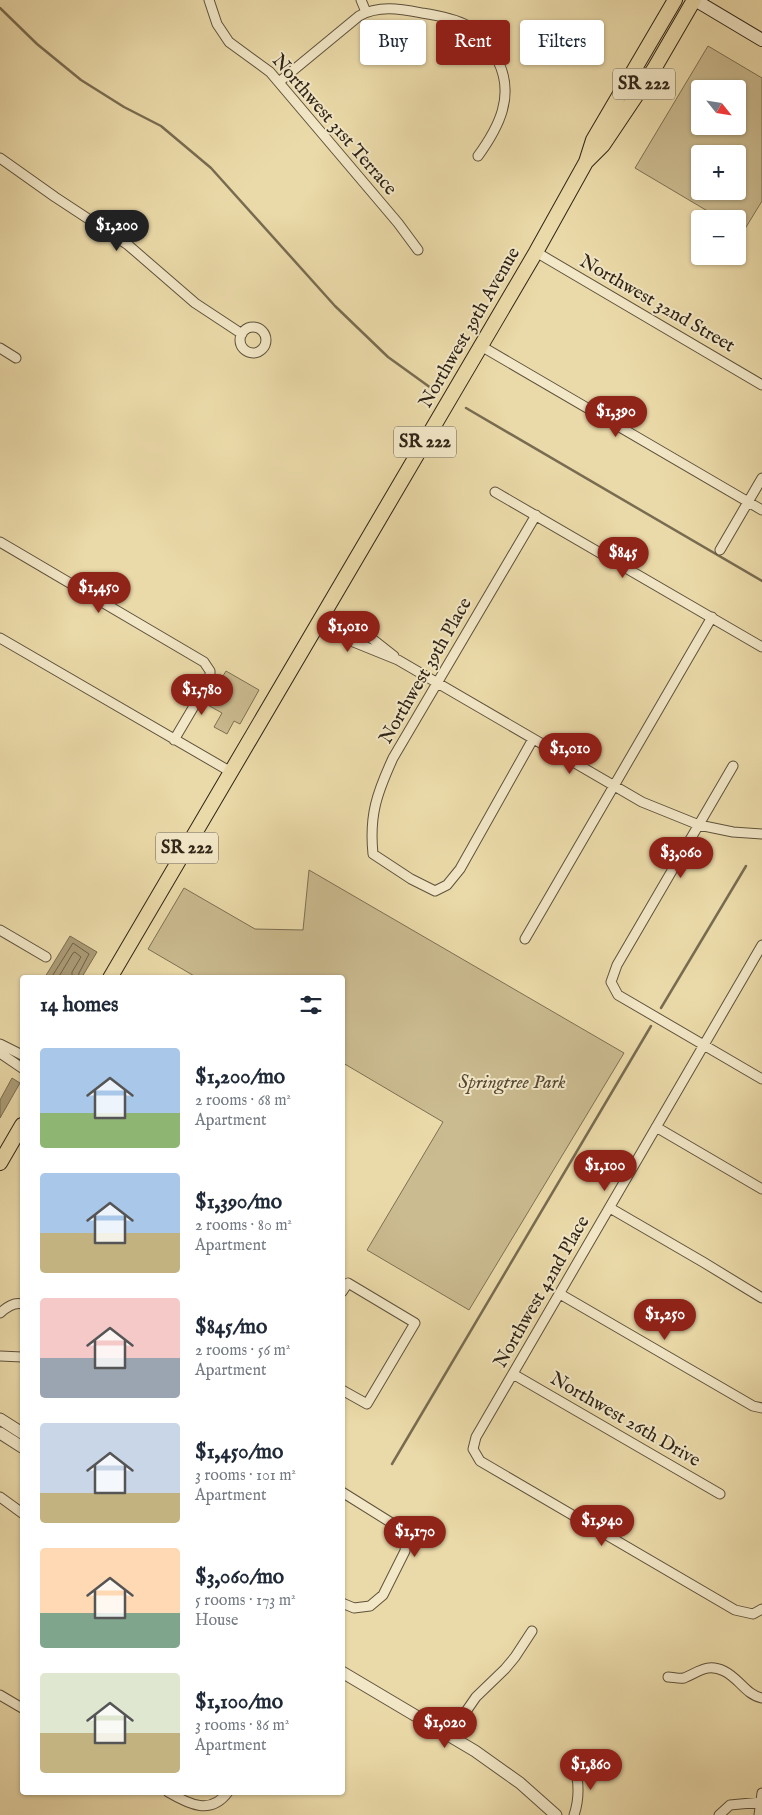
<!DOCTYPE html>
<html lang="en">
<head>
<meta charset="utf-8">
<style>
  body { margin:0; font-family:"IM FELL English",serif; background:#f6f6f7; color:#1f2937; height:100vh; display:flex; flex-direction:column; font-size:19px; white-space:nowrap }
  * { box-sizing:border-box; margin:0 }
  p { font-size:16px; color:#747a83 }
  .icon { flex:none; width:28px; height:28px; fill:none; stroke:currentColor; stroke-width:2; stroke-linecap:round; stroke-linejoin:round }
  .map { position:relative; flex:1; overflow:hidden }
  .side { position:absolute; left:20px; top:975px; width:325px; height:820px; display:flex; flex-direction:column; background:#fff; border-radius:5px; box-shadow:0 1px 4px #0004 }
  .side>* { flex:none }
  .guide { position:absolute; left:360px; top:20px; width:326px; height:45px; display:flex; gap:10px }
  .needle { width:32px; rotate:120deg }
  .buttons { position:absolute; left:691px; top:80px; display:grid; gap:10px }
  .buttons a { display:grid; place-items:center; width:55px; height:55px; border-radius:5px; background:#fff; box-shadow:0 1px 4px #0004; font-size:25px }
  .price { position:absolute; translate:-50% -42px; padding:0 11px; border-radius:18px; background:#8f2418; color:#fff; font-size:16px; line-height:32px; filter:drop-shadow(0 1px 2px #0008) }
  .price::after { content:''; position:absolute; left:50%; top:30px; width:15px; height:11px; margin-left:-8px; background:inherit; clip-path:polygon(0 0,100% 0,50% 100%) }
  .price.on { background:#222; color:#fff }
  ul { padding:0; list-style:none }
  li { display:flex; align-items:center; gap:15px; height:125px; padding:0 20px }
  li span { display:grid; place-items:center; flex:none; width:140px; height:100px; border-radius:5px; color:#555 }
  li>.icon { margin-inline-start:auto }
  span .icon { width:60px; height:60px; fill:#fffc; stroke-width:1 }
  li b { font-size:21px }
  h2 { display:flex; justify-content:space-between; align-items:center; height:60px; padding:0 20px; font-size:21px }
  .chip { padding:0 18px; border-radius:5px; background:#fff; box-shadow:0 1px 4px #0004; font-size:18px; line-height:45px }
  .chip.on { background:#8f2418; color:#fff }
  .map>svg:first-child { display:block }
</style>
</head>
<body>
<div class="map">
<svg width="762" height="1815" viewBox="0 0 762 1815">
  <rect width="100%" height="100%" fill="#ebdaa9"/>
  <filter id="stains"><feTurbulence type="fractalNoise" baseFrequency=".004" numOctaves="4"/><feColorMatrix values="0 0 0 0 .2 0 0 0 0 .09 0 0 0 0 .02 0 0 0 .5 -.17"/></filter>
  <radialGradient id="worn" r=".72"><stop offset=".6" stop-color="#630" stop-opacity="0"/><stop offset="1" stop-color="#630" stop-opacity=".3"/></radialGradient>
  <!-- green -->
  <path fill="#cbbb90" stroke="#7d7054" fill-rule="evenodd" d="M708 46 762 78V201L743 232 738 229V219H721L635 168ZM700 89H738V126H700ZM700 154H738V191H700Z
    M226 671 259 690 240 724 234 721 227 734 214 727 222 713 206 704Z
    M309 870 624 1053 469 1310 367 1250 443 1122 343 1063 342 978 196 977 148 949 184 888 255 929 303 930Z"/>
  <!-- water -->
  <path fill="#ab9c77" stroke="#796c51" d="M70 936 97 952 82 977H45Z
    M12 1078 20 1083 0 1118V1100Z"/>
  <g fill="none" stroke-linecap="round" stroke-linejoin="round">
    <!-- shore -->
    <path stroke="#6d6047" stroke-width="1" d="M51 978 73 943 89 954 79 973 78 978
      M58 978 73 953 75 952 81 957 72 972V978"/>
    <!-- stream -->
    <path stroke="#796c51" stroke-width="2.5" d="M0 8 37 44 81 80 124 107 161 126 211 168 335 306 388 357 431 388
      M466 408 762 581
      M661 1008 746 866
      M392 1464 651 1026"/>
    <!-- minor casing -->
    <g stroke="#5e523c" stroke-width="11">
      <path id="minor" d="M209 0 217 24 229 42 270 72 398 223 418 250
        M361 0 366 12
        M279 82 359 16C379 5 400 9 422 13 460 19 481 25 498 61 515 96 499 127 478 156
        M0 158 55 197 128 245 195 303 242 334
        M536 252 762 385
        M240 340a13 13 0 1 1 26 0a13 13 0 1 1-26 0Z
        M481 346 762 510
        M0 348 16 358
        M495 492 762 647
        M0 542 204 662 210 671V679L174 740
        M720 550 762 478
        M323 616 333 631 351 641 398 660 642 802 699 825 733 832 762 834
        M323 616 341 617 361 630 394 656
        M0 638 231 772
        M533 739 460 869 447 885 435 891 411 879 373 854C369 815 377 793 393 758L536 515
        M733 766 617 965 611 982 618 995 762 1079
        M0 930 46 957
        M525 939 712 617
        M762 945 476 1437 473 1449 480 1461 735 1610 753 1614 762 1609
        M0 1044 22 1055
        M0 1053 22 1068
        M656 1127 762 1189
        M610 1208 703 1262 762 1298
        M342 1292 348 1283 415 1323 367 1404 342 1390
        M560 1294 753 1406 762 1408
        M0 1313C7 1307 14 1302 22 1304
        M0 1356 22 1357
        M513 1374 720 1494
        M342 1492 398 1527 406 1538 405 1551 383 1595 370 1606 354 1608 342 1603
        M0 1497 22 1513
        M668 1677C673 1677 679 1679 684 1678 699 1672 707 1663 724 1671 739 1678 746 1695 762 1698
        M0 1695 22 1708
        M449 1736 476 1697 505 1669 515 1657 532 1631
        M168 1792C190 1805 211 1815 228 1792
        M574 1815C580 1798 579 1783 575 1766
        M719 1815 730 1805 762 1802
        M759 1815 762 1793"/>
    </g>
    <!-- tertiary casing -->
    <g stroke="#5e523c" stroke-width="13">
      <path id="tertiary" d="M0 1419 22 1433
        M0 1433 22 1447
        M342 1672 475 1751 520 1783 556 1815"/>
    </g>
    <!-- secondary casing -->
    <g stroke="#2f2417" stroke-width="14">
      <path id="secondary" d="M695 0 762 40"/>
    </g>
    <!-- primary casing -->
    <g stroke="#2f2417" stroke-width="16">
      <path id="primary" d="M587 161 603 145 654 69 694 0
        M110 978 536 252 586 162 593 140 675 0
        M0 1163 22 1125"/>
    </g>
    <!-- minor -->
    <use href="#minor" stroke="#f2e7c7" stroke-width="9"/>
    <!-- tertiary -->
    <use href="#tertiary" stroke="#f2e7c7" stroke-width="11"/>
    <!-- secondary -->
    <use href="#secondary" stroke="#f2e7c7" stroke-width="12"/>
    <!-- primary -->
    <use href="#primary" stroke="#ebdaa9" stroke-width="14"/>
  </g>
  <g text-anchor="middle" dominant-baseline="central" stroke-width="4" stroke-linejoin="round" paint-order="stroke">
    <!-- shield labels -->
    <g fill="#f2e7c7" stroke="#6a5e4c" stroke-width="1">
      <rect x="613" y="68.5" width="62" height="31" rx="4"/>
      <rect x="394" y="426.5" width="62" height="31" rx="4"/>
      <rect x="156" y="832.5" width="62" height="31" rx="4"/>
    </g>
    <g font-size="18" font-weight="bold" fill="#2f2417">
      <text x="644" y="84">SR 222</text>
      <text x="425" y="442">SR 222</text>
      <text x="187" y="848">SR 222</text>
    </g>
    <!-- street labels -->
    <g font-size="19" fill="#2f2417" stroke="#f2e7c7">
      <text transform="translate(334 125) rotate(49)">Northwest 31st Terrace</text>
      <text transform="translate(657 304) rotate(30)">Northwest 32nd Street</text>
      <text transform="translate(470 328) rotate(-60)">Northwest 39th Avenue</text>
      <text transform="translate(426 671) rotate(-60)">Northwest 39th Place</text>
      <text transform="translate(542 1292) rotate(-60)">Northwest 42nd Place</text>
      <text transform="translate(625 1420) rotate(30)">Northwest 26th Drive</text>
    </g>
    <!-- park labels -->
    <g font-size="19" font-style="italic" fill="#564a35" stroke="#f2e7c7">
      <text x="512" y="1083">Springtree Park</text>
    </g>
  </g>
  <rect width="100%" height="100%" filter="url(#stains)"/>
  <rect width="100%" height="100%" fill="url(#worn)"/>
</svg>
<div class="buttons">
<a><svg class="needle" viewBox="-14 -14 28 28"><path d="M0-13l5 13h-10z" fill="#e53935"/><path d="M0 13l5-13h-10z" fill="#747a83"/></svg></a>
<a>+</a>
<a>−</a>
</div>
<b class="price on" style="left:117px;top:252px">$1,200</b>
<b class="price" style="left:616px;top:438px">$1,390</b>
<b class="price" style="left:623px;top:579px">$845</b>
<b class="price" style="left:99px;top:614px">$1,450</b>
<b class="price" style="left:348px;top:653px">$1,010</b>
<b class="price" style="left:202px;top:716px">$1,780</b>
<b class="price" style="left:570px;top:775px">$1,010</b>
<b class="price" style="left:681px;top:879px">$3,060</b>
<b class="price" style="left:605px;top:1192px">$1,100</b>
<b class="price" style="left:665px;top:1341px">$1,250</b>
<b class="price" style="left:602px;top:1547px">$1,940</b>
<b class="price" style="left:415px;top:1558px">$1,170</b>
<b class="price" style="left:445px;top:1749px">$1,020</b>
<b class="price" style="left:591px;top:1791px">$1,860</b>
<div class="guide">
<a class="chip">Buy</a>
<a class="chip on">Rent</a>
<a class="chip">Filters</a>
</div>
<section class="side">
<h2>14 homes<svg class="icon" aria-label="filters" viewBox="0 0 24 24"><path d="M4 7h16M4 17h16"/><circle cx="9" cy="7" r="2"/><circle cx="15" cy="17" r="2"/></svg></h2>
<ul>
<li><span style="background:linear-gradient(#a9c7e8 65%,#8fb573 0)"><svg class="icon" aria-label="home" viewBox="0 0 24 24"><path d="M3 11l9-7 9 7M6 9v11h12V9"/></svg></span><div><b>$1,200/mo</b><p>2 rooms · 68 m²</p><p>Apartment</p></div></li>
<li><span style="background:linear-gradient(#a9c7e8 60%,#c2b280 0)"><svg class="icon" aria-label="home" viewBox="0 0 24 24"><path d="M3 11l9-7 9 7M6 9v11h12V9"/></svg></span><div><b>$1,390/mo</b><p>2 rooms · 80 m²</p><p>Apartment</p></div></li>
<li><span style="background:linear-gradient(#f6c9c9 60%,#9aa5b1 0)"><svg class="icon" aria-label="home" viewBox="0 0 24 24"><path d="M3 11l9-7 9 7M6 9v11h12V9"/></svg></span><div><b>$845/mo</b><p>2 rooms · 56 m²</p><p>Apartment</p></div></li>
<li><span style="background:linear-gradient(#c9d6e8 70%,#c2b280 0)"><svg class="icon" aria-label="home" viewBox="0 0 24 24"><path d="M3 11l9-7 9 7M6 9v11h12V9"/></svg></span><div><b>$1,450/mo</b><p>3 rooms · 101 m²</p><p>Apartment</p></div></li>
<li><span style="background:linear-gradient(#ffd9b3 65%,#7fa58c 0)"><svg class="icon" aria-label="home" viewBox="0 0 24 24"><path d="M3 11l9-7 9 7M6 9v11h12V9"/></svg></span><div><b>$3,060/mo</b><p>5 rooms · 173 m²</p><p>House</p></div></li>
<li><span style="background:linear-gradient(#dfe7d0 60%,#c2b280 0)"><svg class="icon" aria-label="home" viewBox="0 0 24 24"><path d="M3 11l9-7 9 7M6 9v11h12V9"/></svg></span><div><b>$1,100/mo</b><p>3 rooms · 86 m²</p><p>Apartment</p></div></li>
</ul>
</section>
</div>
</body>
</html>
